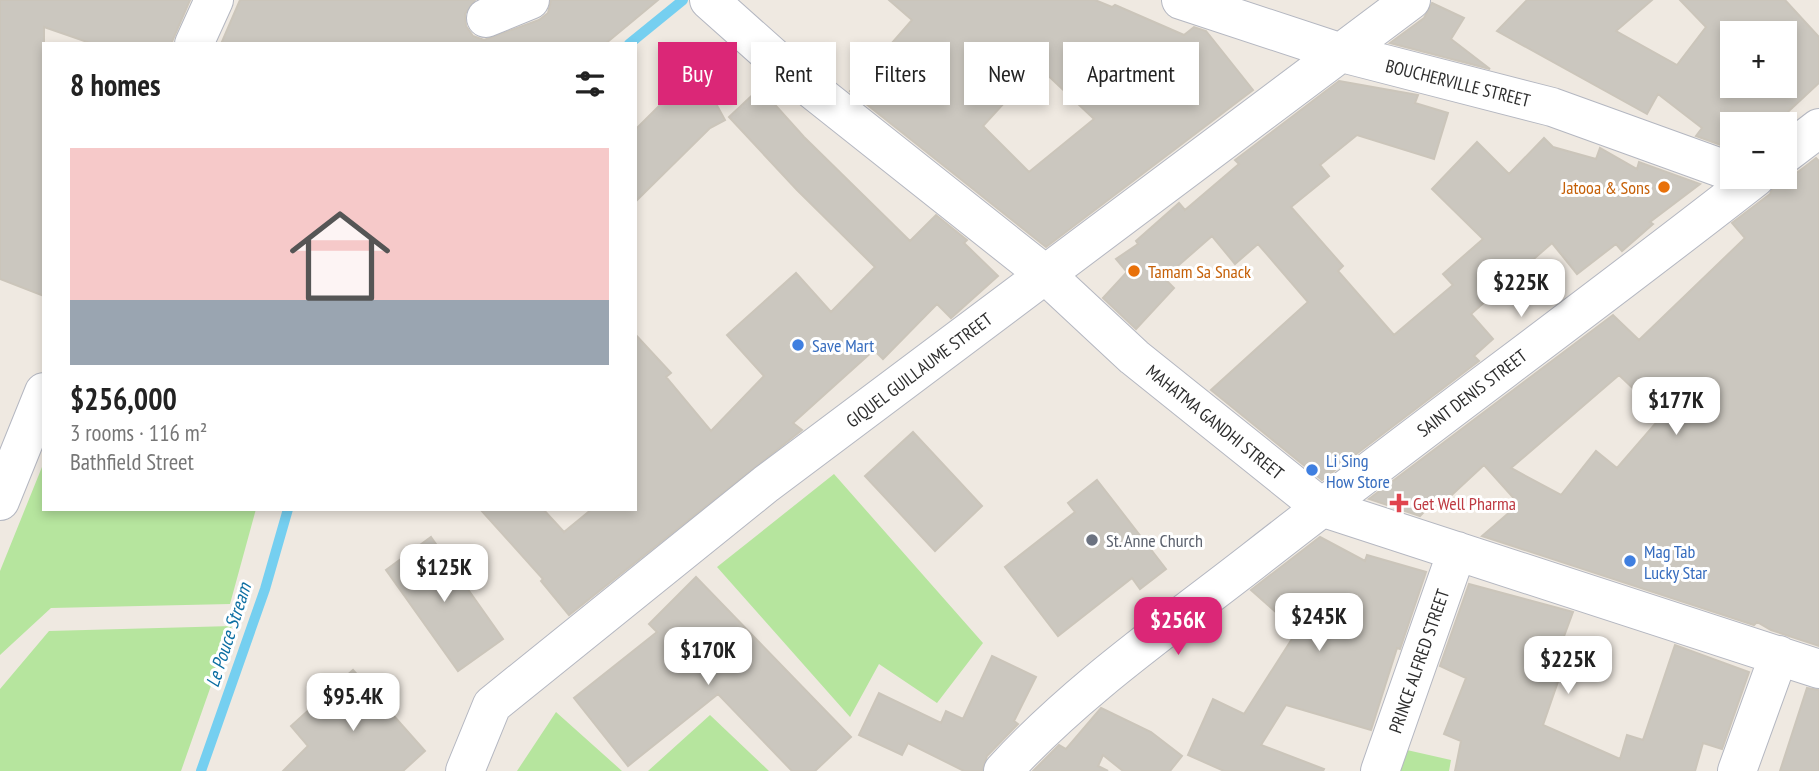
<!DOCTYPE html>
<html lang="en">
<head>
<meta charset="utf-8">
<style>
  body { margin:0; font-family:"PT Sans Narrow",sans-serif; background:#f6f6f6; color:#222; height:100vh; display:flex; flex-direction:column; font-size:26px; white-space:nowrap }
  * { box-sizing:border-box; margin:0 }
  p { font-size:23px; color:#767676 }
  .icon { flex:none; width:38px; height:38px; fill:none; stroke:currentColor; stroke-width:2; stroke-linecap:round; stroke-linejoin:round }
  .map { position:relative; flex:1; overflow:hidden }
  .side { position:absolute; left:42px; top:42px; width:595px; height:469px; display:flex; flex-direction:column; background:#fff; border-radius:0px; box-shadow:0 4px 10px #0003 }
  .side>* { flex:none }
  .top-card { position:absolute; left:658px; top:42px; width:665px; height:63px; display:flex; gap:14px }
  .buttons { position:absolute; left:1720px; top:21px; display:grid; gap:14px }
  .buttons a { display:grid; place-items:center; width:77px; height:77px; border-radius:0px; background:#fff; box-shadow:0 4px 10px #0003; font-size:35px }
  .price { position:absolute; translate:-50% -60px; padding:0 16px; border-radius:14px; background:#fff; color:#222; font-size:23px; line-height:46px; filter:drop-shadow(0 2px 4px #0008) }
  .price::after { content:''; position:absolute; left:50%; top:42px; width:21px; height:16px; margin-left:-10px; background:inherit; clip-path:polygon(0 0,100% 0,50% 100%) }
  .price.current { background:#db2777; color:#fff }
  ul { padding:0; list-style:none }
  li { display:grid; align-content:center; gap:14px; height:371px; padding:0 28px }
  li span { display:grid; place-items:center; height:217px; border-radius:0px; color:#555 }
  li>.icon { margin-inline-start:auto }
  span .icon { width:126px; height:126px; fill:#fffc; stroke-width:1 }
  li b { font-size:30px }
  h2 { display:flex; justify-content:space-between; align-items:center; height:84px; padding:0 28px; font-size:30px }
  .tag { padding:0 24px; border-radius:0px; background:#fff; box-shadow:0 4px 10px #0003; font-size:24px; line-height:63px }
  .tag.current { background:#db2777; color:#fff }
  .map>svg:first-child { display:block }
</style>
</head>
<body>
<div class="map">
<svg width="1819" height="771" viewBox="0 0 1819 771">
  <rect width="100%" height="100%" fill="#efe9e1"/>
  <!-- green -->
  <path fill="#b6e59e" d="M44 462V509H256L230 604 51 608 0 655V571Z
    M834 474 983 643 937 703 879 664 850 717 717 567Z
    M232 626 181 771H0V689L49 631Z
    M556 712 622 771H517Z
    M710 715 769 771H648Z
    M1398 748 1451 760 1449 771H1391Z"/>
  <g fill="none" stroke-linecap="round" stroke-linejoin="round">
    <!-- stream -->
    <path stroke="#75cff0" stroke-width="10" d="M629 44 683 0
      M201 771 265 589 288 509"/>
  </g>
  <!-- building -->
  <path fill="#cbc7bf" stroke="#cbc5ba" stroke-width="2" fill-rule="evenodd" d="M0 0H190L171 44H93L44 27V296L0 279Z
    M240 0H475L465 14 466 26 473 36 484 40 539 20 548 13 551 0H658L605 44H221Z
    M889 0H1095L1112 7 1115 5 1184 35 1194 27 1206 31 1253 90 1046 247 850 91 912 20ZM1038 66 1094 119 1029 172 983 126Z
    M1527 0H1652L1616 31 1677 65 1706 27 1680 0H1785L1819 37V83L1775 124H1732V149L1696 136 1702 128 1658 94 1647 114 1497 31ZM1732 33H1785V86H1732Z
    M1432 3 1464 18 1451 39 1490 69 1390 43 1424 18Z
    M702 78 725 120 710 128 635 202V130L669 96Z
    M1339 81 1418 95 1415 103 1448 113 1434 159 1357 135 1320 165 1329 176 1291 207 1343 266 1338 271 1394 335 1453 285 1443 274 1483 239 1432 189 1477 142 1509 174 1544 138 1553 147 1596 159 1600 148 1637 169 1639 162 1700 184 1650 222 1653 224 1622 251 1616 244 1577 274 1552 243 1471 314 1493 339 1474 356 1479 361 1322 480 1211 390 1308 302 1258 244 1235 264 1212 236 1164 278 1174 288 1136 329 1103 298 1127 272 1116 259 1138 244 1136 241 1179 203 1185 210 1239 164 1235 160Z
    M760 88 804 137 910 241 936 215 967 240 964 243 998 276 951 318 937 304 883 359 874 350 793 423 802 430 569 615 541 581 543 579 480 509H543L564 532 592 509H635V334L671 373 666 377 711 431 764 376 727 335 796 273 831 312 875 267 797 190 729 117Z
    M1816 158 1819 161V646L1771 630 1757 622 1754 625 1482 536 1519 504 1484 465 1442 504 1437 498 1420 516 1369 499 1613 315 1639 340 1745 238 1732 223 1770 194 1777 177 1798 172ZM1619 375 1662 416 1617 468 1596 451 1561 495 1511 468Z
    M913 432 982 506 935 551 865 476Z
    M1097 480 1166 569 1140 589 1132 578 1058 636 1005 567 1075 512 1068 503Z
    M431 537 503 639 458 671 386 570Z
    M1320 537 1365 561 1367 555 1426 572 1400 649 1397 648 1371 730 1286 705 1261 745 1324 769 1323 771H1224L1188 755 1213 699 1244 714 1297 631 1251 590Z
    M696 577 851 737 815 771H792L718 694 628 766 574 698 657 632 649 624Z
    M1469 584 1573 612 1553 666 1562 670 1543 725 1620 759 1627 735 1643 740 1675 645 1749 672 1722 749 1703 743 1695 771H1455L1461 741 1444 734 1466 678 1440 666Z
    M992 656 1036 677 1014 721 1018 724 987 756 982 771H964L908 743 902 755 859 735 879 693 941 723 946 711 963 719Z
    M353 670 425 751 403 771H283L308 746 291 726Z
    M1807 688 1819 690V771H1780Z
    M1101 708 1151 732 1182 756 1170 771H1123L1103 755 1098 766 1108 771H1033L1059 745 1066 749Z"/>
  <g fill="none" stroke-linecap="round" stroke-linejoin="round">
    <!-- minor casing -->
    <g stroke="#b4b7c1" stroke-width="40">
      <path id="minor" d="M709 0 784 67 1046 275 1134 357 1321 507 1819 669
        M1181 0 1342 53 1552 107 1732 172
        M486 18 530 0
        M194 44 214 0
        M1785 154 1819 128
        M0 501 44 392
        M465 771 492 705 766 484 1411 0
        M1003 771C1076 691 1167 628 1253 561 1419 431 1590 307 1756 177
        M1380 771 1457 551
        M1737 771 1779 655"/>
    </g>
    <!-- minor -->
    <use href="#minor" stroke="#fff" stroke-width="38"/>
  </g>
  <!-- markers -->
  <g fill="#e8710a" stroke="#fff" stroke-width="2.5">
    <circle cx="1664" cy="187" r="7"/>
    <circle cx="1134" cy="271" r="7"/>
  </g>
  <g fill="#3f7fe0" stroke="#fff" stroke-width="2.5">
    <circle cx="798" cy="345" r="7"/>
    <circle cx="1312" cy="470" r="7"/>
    <circle cx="1630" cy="561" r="7"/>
  </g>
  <path fill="#e0444e" stroke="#fff" stroke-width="2.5" d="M1395.5 492.5h7v7h7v7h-7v7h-7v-7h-7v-7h7z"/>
  <circle fill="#6b7280" stroke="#fff" stroke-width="2.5" cx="1092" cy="540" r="7"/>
  <g text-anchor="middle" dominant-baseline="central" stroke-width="6" stroke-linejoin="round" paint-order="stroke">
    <!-- street labels -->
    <g font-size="18" fill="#2e2e2e" stroke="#fff">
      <text transform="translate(1458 83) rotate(14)">BOUCHERVILLE STREET</text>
      <text transform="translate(919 370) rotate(-37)">GIQUEL GUILLAUME STREET</text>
      <text transform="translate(1472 393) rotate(-37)">SAINT DENIS STREET</text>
      <text transform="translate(1215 422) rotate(39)">MAHATMA GANDHI STREET</text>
      <text transform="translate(1419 661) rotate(-71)">PRINCE ALFRED STREET</text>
    </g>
    <!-- food labels -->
    <g font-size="18" fill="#c56008" stroke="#fff" text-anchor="end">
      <text x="1650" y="187">Jatooa &amp; Sons</text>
      <text x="1148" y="271" text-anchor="start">Tamam Sa Snack</text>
    </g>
    <!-- shop labels -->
    <g font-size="18" fill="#366cbe" stroke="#fff" text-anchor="start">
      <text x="812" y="345">Save Mart</text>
      <text x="1326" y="460">Li Sing<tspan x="1326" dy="21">How Store</tspan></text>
      <text x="1644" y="551">Mag Tab<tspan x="1644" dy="21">Lucky Star</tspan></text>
    </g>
    <!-- health labels -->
    <g font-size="18" fill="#be3a42" stroke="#fff" text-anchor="start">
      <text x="1413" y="503">Get Well Pharma</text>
    </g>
    <!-- worship labels -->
    <g font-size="18" fill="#5b616d" stroke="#fff" text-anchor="start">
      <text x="1106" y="540">St. Anne Church</text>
    </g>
    <!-- water labels -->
    <g font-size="19" font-style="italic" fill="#0d6fa3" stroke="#fff">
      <text transform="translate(228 635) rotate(-72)">Le Pouce Stream</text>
    </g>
  </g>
</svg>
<div class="buttons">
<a>+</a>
<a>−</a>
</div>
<b class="price" style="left:1521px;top:319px">$225K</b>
<b class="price" style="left:1676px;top:437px">$177K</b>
<b class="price" style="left:444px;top:604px">$125K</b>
<b class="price" style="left:1319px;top:653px">$245K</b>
<b class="price current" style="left:1178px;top:657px">$256K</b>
<b class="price" style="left:708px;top:687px">$170K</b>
<b class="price" style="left:1568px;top:696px">$225K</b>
<b class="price" style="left:353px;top:733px">$95.4K</b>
<div class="top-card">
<a class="tag current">Buy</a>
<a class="tag">Rent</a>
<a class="tag">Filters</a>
<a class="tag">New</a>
<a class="tag">Apartment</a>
</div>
<section class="side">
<h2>8 homes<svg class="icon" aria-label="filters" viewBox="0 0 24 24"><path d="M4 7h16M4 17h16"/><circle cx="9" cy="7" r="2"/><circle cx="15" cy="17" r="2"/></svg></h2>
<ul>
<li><span style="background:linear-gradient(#f6c9c9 70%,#9aa5b1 0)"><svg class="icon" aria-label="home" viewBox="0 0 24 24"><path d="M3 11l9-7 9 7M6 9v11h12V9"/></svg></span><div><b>$256,000</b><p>3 rooms · 116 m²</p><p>Bathfield Street</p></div></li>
</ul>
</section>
</div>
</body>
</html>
